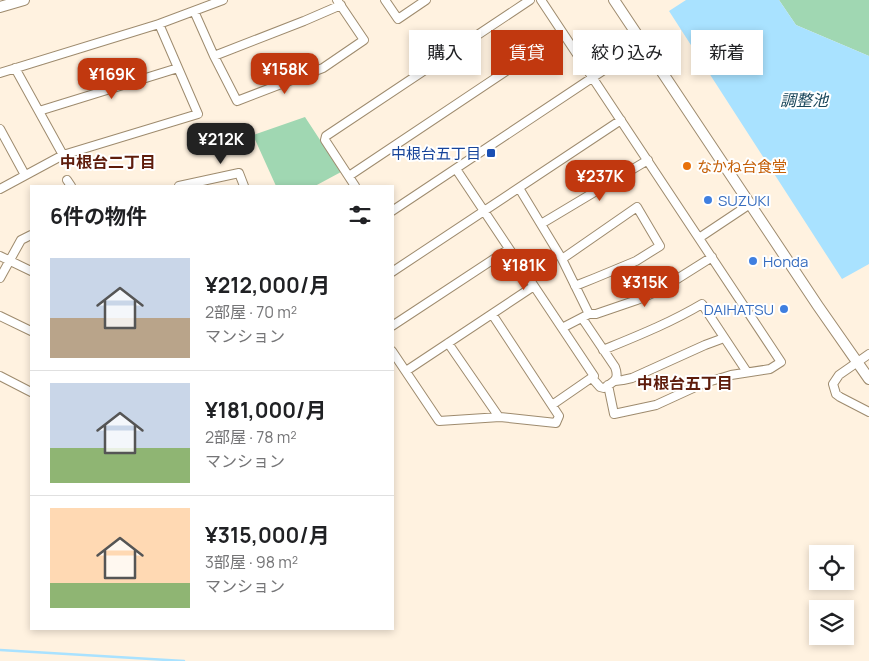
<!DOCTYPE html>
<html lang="ja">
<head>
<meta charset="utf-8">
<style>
  body { margin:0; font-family:Manrope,"Noto Sans JP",sans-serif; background:#f2f2f2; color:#202124; height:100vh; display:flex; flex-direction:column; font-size:19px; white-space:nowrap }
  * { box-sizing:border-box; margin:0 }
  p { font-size:16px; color:#757577 }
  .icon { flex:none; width:28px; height:28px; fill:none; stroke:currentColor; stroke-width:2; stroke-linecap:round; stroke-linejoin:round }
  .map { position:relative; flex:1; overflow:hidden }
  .panel { position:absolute; left:30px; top:185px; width:364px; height:445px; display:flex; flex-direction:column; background:#fff; border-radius:0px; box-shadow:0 2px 8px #0003 }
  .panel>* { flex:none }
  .top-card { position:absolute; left:409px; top:30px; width:385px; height:45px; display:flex; gap:10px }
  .fabs { position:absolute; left:809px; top:545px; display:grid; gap:10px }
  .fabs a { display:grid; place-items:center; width:45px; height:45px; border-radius:0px; background:#fff; box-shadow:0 2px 8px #0003; font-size:25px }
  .price { position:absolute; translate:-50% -42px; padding:0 11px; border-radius:10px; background:#c1380f; color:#fff; font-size:16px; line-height:32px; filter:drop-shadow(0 1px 2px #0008) }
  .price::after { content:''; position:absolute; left:50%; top:30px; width:15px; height:11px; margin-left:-8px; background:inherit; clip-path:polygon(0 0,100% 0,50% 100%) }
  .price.current { background:#222; color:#fff }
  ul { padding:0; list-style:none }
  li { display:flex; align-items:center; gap:15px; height:125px; padding:0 20px }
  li+li { border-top:1px solid #e0e0e0 }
  li span { display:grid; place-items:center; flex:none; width:140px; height:100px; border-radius:0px; color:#555 }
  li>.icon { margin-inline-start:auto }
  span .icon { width:60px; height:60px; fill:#fffc; stroke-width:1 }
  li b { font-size:21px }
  h2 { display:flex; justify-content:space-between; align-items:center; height:60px; padding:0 20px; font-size:21px }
  .tag { padding:0 18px; border-radius:0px; background:#fff; box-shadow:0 2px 8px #0003; font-size:18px; line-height:45px }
  .tag.current { background:#c1380f; color:#fff }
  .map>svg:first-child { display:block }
</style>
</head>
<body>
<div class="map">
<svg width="869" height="661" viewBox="0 0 869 661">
  <rect width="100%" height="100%" fill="#fff2e0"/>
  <!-- green -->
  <path fill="#a0d7b2" d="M779 0H869V56L796 25Z
    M305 117 341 172 315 186H276L253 135Z"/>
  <!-- water -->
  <path fill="#a9e2ff" d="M686 0H779L796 25 869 56V264L842 279 669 11Z"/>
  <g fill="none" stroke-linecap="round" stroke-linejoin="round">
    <!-- stream -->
    <path stroke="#a9e2ff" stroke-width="2.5" d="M0 650 184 661"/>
    <!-- minor casing -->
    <g stroke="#9e8b6e" stroke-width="10">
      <path id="minor" d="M385 0 398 19 426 0
        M541 0 781 362 770 369 731 375 718 379 704 383 656 405 614 414 608 385
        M194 11 214 56 237 101 323 68 364 40 337 0
        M214 56 304 21 341 5
        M15 68 63 155
        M0 73 159 24 223 0
        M39 111 178 68
        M0 129 25 175
        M456 169 594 376 552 405
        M349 176 563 33
        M67 180 71 186
        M179 186 239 173 244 186
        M355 186 325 140 326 136 530 0
        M519 188 562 259 589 314
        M0 189 63 155 198 114 159 24
        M392 211 643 44
        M541 224 648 160
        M699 238 750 204
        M0 256 31 271
        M562 259 637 207 660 246 636 261 595 278 575 286
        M392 272 621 120
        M0 278 21 240 31 235
        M0 316 31 331
        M582 318 615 367C620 380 613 382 604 388L600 387 592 378
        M392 326 509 249
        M562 328 589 314H596L637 300 658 291 712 257
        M448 343 499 417
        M603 350C637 336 670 323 702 304L747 372
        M392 351 439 421 500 417 556 423 559 416 492 314
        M869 354 839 375 833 384 836 394 840 397 869 412
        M406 371 534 286
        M0 376 31 392
        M615 381 623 380 632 378 705 345 724 338"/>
    </g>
    <!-- major casing -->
    <g stroke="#9e8b6e" stroke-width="12">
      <path id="major" d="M614 0 818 306 869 379
        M0 7 24 0"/>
    </g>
    <!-- minor -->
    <use href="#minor" stroke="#fff" stroke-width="8"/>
    <!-- major -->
    <use href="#major" stroke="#fff" stroke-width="10"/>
  </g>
  <!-- markers -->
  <rect fill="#1a4fb4" stroke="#fff" stroke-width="2" x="486" y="148" width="10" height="10" rx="2.5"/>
  <circle fill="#e8710a" stroke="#fff" stroke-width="2" cx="687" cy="166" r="5"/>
  <g fill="#3f7fe0" stroke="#fff" stroke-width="2">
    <circle cx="708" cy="200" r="5"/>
    <circle cx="753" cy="261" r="5"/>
    <circle cx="784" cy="309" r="5"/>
  </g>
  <g text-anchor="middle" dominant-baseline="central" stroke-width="4" stroke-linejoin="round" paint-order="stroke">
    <!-- transit labels -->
    <g font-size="15" fill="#164399" stroke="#fff" text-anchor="end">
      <text x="481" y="153">中根台五丁目</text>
    </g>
    <!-- food labels -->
    <g font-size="15" fill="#c56008" stroke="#fff" text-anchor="start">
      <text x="697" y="166">なかね台食堂</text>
    </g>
    <!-- shop labels -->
    <g font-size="15" fill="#366cbe" stroke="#fff" text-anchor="start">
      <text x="718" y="200">SUZUKI</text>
      <text x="763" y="261">Honda</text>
      <text x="774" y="309" text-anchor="end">DAIHATSU</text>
    </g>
    <!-- water labels -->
    <g font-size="16" font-style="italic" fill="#19465a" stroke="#fff">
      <text x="804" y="100">調整池</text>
    </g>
    <!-- neighbourhood labels -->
    <g font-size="16" font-weight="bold" fill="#5e1c0b" stroke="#fff">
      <text x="108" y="162">中根台二丁目</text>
      <text x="685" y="383">中根台五丁目</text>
    </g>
  </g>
</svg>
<div class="fabs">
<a><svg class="icon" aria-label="locate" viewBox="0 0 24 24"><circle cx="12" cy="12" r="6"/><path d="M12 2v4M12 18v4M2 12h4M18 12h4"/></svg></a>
<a><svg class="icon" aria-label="layers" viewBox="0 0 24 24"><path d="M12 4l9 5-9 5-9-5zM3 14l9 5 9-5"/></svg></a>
</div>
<b class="price" style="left:285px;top:95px">¥158K</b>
<b class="price" style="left:112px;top:100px">¥169K</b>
<b class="price current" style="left:221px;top:165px">¥212K</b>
<b class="price" style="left:600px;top:202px">¥237K</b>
<b class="price" style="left:524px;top:291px">¥181K</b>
<b class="price" style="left:645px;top:308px">¥315K</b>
<div class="top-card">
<a class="tag">購入</a>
<a class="tag current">賃貸</a>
<a class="tag">絞り込み</a>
<a class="tag">新着</a>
</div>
<section class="panel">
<h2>6件の物件<svg class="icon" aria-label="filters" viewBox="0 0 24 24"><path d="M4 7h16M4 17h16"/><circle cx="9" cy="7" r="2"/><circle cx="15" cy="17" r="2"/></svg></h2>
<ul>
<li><span style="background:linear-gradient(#c9d6e8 60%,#b9a48a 0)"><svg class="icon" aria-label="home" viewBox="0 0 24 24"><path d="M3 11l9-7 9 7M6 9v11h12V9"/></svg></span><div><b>¥212,000/月</b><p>2部屋 · 70 m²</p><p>マンション</p></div></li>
<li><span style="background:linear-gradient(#c9d6e8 65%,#8fb573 0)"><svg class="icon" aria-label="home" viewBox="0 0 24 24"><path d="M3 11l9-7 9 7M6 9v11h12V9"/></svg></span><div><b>¥181,000/月</b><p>2部屋 · 78 m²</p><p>マンション</p></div></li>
<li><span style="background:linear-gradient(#ffd9b3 75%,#8fb573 0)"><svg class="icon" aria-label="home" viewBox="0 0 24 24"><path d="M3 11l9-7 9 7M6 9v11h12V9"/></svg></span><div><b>¥315,000/月</b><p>3部屋 · 98 m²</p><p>マンション</p></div></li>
</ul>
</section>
</div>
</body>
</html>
